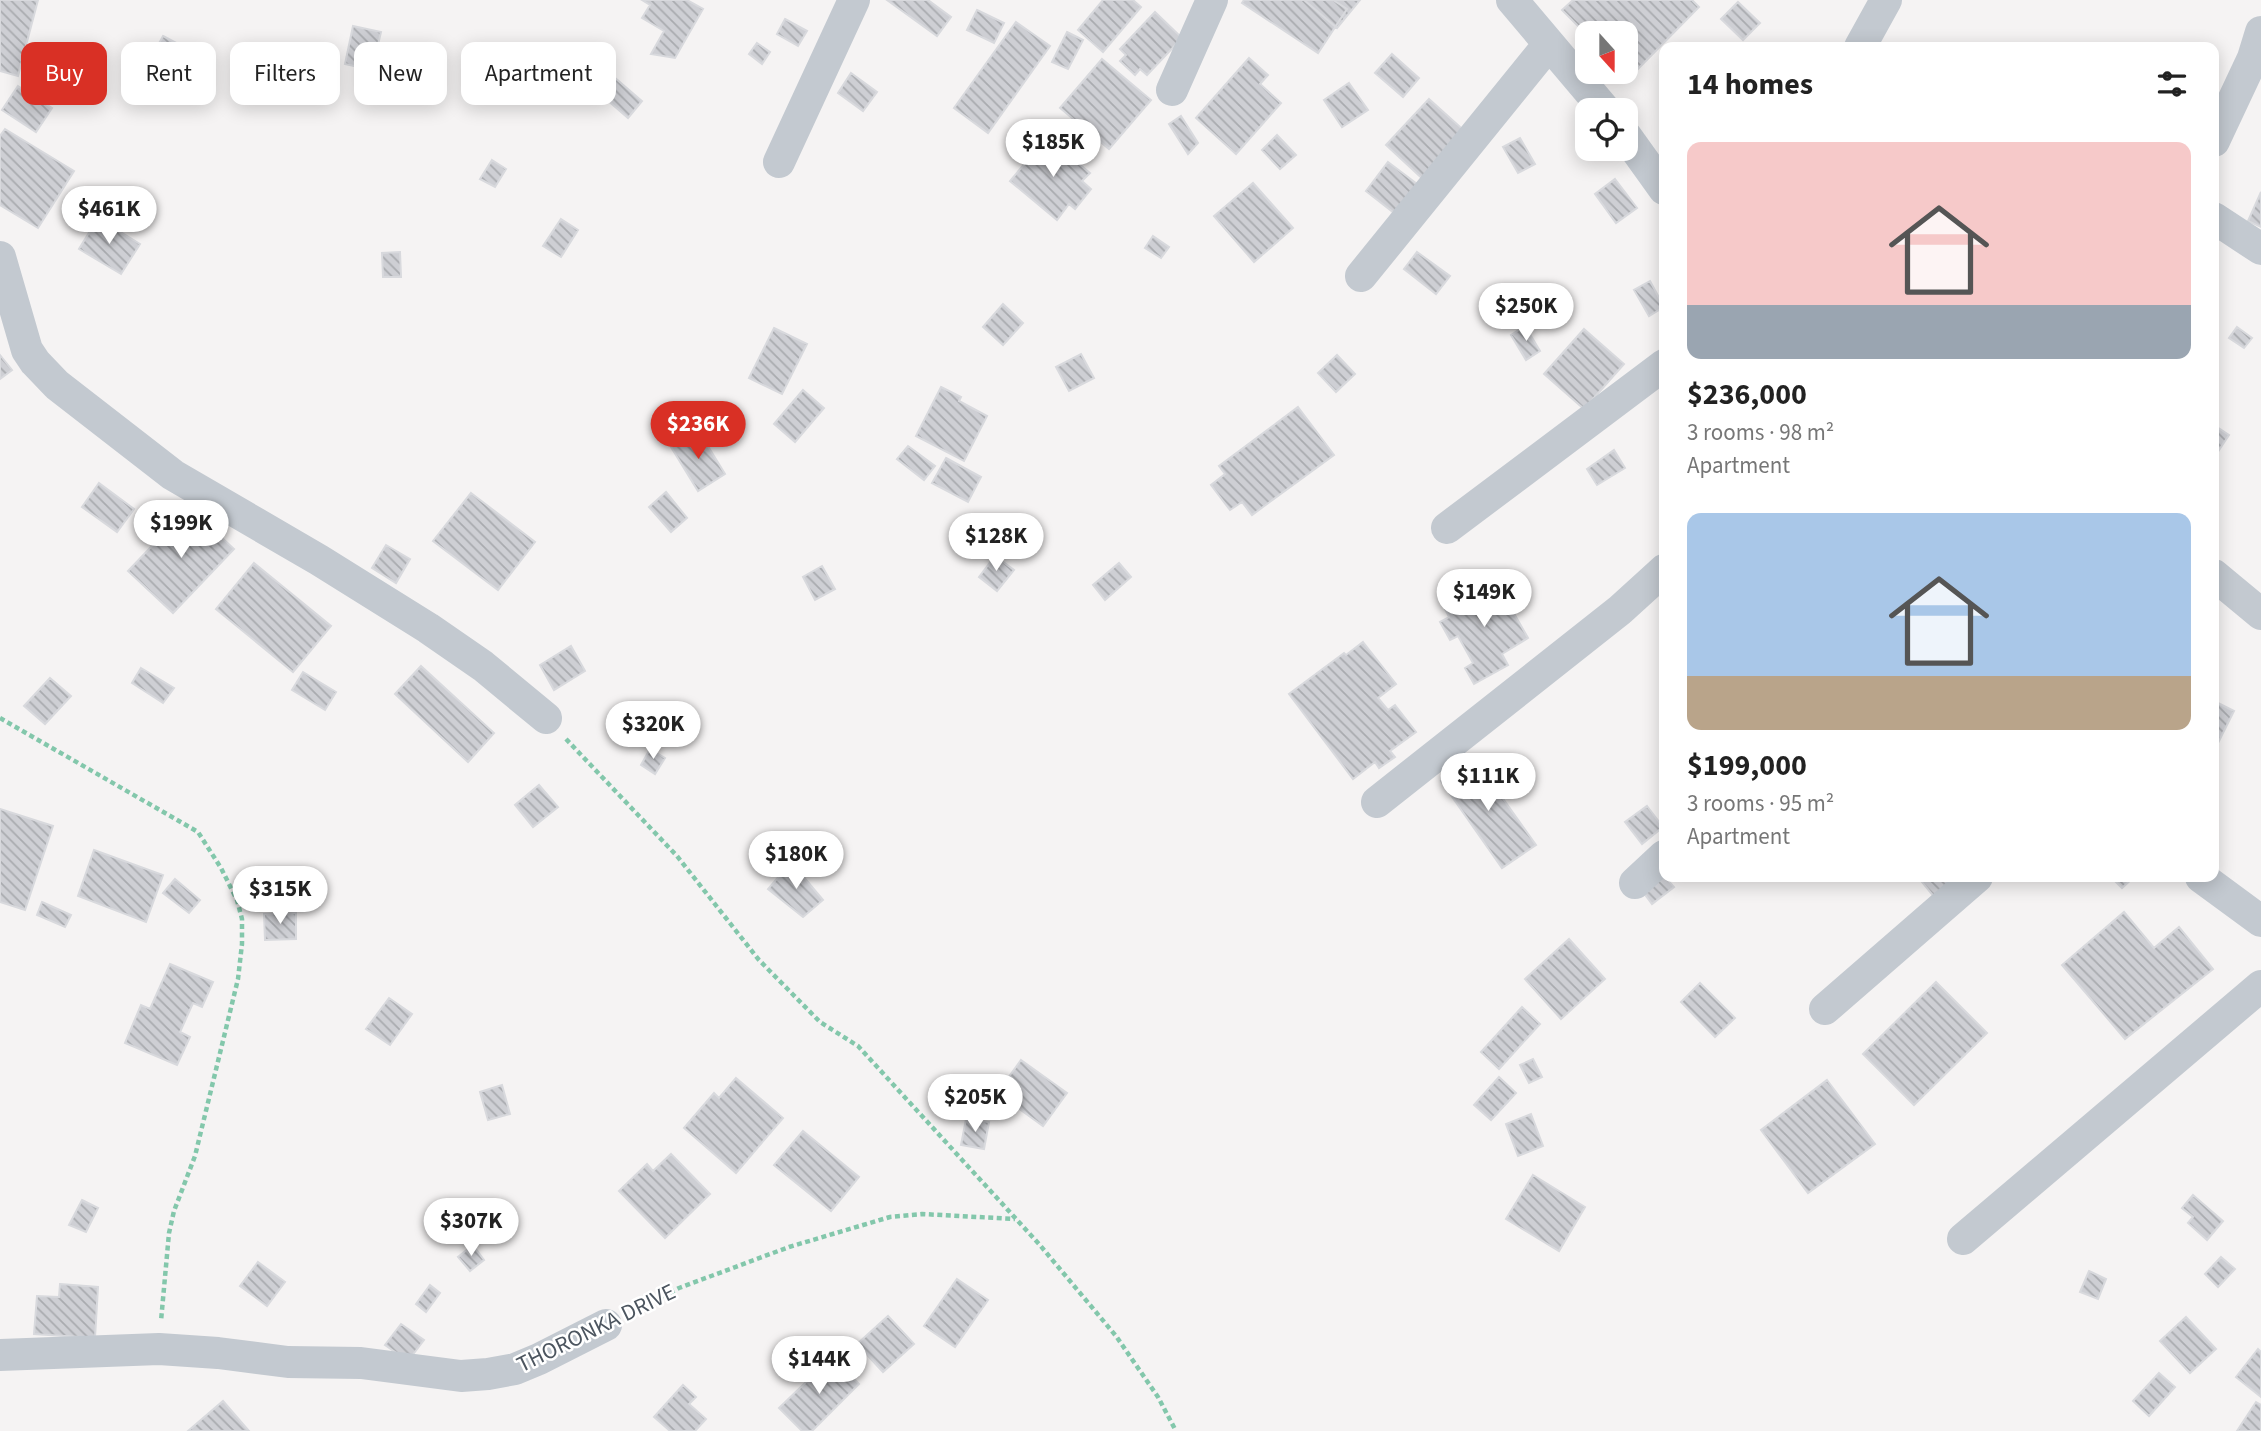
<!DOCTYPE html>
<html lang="en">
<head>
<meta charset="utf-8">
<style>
  body { margin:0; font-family:"Source Sans 3",sans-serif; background:#f6f6f6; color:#222; height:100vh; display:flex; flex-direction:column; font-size:26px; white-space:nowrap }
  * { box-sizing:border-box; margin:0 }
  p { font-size:23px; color:#767676 }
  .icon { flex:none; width:38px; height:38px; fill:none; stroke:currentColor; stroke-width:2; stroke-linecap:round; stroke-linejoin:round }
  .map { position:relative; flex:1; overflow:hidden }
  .details { position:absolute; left:1659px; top:42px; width:560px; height:840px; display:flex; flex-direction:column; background:#fff; border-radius:14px; box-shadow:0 4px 18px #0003 }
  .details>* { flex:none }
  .top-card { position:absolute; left:21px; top:42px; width:665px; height:63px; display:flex; gap:14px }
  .needle { width:46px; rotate:159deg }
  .fabs { position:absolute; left:1575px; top:21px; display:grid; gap:14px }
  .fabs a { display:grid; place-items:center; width:63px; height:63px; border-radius:14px; background:#fff; box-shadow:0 4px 18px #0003; font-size:35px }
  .price { position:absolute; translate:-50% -60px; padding:0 16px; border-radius:24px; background:#fff; color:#222; font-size:23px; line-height:46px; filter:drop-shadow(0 2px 4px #0008) }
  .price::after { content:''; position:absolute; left:50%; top:42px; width:21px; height:16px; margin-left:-10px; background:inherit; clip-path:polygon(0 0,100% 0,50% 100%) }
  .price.active { background:#d93025; color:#fff }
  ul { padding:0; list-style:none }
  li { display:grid; align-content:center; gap:14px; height:371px; padding:0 28px }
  li span { display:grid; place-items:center; height:217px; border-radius:14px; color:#555 }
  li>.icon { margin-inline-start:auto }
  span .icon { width:126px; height:126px; fill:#fffc; stroke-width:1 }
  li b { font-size:30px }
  h2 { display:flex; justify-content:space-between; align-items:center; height:84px; padding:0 28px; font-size:30px }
  .chip { padding:0 24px; border-radius:14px; background:#fff; box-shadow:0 4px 18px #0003; font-size:24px; line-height:63px }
  .chip.active { background:#d93025; color:#fff }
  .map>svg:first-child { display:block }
</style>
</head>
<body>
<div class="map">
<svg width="2261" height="1431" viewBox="0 0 2261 1431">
  <defs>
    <pattern id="building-back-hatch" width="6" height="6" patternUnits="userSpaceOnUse" patternTransform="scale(1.75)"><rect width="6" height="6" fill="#cecfd4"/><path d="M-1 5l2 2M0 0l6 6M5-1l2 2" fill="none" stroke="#a9abaf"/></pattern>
  </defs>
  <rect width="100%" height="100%" fill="#f5f3f3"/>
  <!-- building -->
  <path fill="url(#building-back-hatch)" stroke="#d8d9dd" stroke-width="2" d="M0 0H38L18 76 0 71Z
    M642 0H687L703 9 675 58 651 54 664 31 642 18 650 5Z
    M887 0H928L951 17 937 36Z
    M1103 0H1133L1141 7 1103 52 1078 30Z
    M1244 0H1333L1347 9 1318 53 1242 3Z
    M1304 0H1360L1337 28Z
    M1573 0H1692L1699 7 1630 77 1625 72 1626 33 1587 35 1562 10Z
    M1738 2 1760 23 1743 40 1721 19Z
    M977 10 1004 23 994 43 967 30Z
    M1155 12 1182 38 1147 75 1140 69 1135 75 1120 61 1126 55 1120 49Z
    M785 19 807 31 798 46 777 34Z
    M1016 22 1050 46 988 133 954 108Z
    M353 26 381 32 372 70 345 64Z
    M1067 32 1083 40 1068 69 1052 62Z
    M163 36 182 46 167 75 147 65Z
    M757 43 770 52 762 64 749 54Z
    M1392 54 1419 78 1403 97 1375 73Z
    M1249 58 1268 75 1260 84 1281 103 1236 154 1196 118Z
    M1102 59 1151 100 1109 149 1060 108Z
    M851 73 877 92 863 111 838 93Z
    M614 77 642 101 628 118 599 93Z
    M1349 83 1368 110 1342 127 1324 100Z
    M18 86 52 108 36 132 2 110Z
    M1429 99 1469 135 1426 182 1386 145Z
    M1181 116 1198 143 1188 154 1169 124Z
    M5 129 74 171 38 228 0 205V136Z
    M1277 135 1296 155 1280 169 1262 150Z
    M1047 137 1090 173 1082 181 1091 189 1075 209 1069 204 1057 220 1010 181Z
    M1520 138 1535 164 1518 173 1503 147Z
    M492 160 506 169 495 187 480 179Z
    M1388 162 1421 187 1398 216 1366 191Z
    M1615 179 1637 208 1616 223 1595 194Z
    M1253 183 1293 228 1254 262 1214 216Z
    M2261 192V227L2248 221Z
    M98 218 140 244 121 274 79 249Z
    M561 219 578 230 561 257 543 246Z
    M1153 236 1169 247 1161 258 1145 248Z
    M400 252 401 277H383L382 253Z
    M1417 252 1450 276 1436 294 1404 269Z
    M1650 281 1664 307 1649 316 1634 290Z
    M1534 286 1559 306 1548 320 1523 300Z
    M1003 304 1023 323 1003 345 983 327Z
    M1525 326 1540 351 1526 360 1511 335Z
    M2237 327 2252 338 2244 348 2229 338Z
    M774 328 807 344 782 394 749 378Z
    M1584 329 1624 364 1584 409 1544 374Z
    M1081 354 1094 378 1069 391 1056 367Z
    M0 355 12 370 0 379Z
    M1337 355 1355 374 1336 392 1318 373Z
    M941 387 961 397 959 401 987 416 964 461 916 436Z
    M803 390 824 408 795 442 774 424Z
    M1298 407 1334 455 1252 515 1242 502 1230 510 1211 485 1225 474 1219 466Z
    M2214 425 2229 435 2217 453 2214 451Z
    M698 430 725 474 698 491 671 447Z
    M908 446 935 466 924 480 897 459Z
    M1614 450 1625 468 1597 485 1587 469Z
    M946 458 981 477 968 502 932 483Z
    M99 483 134 509 117 532 82 507Z
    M666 492 687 518 671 532 649 507Z
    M471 493 535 542 498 590 433 541Z
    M189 507 234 549 173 613 128 571Z
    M386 545 410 559 396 583 372 568Z
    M995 556 1014 570 997 591 979 577Z
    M254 563 331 626 293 672 216 609Z
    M1119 563 1131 577 1105 600 1093 585Z
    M822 566 835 589 815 600 803 577Z
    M1494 578 1528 638 1502 654 1508 665 1474 684 1465 668 1473 663 1458 636 1450 640 1440 622 1449 617 1444 607Z
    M1363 642 1396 684 1378 698 1388 710 1395 705 1416 732 1390 751 1395 757 1379 768 1375 762 1353 779 1289 694 1344 653 1346 655Z
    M571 646 585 671 554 690 540 665Z
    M421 666 494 733 468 762 395 694Z
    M141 668 174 688 163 703 132 683Z
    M303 672 336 692 325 710 292 690Z
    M50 678 71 696 45 724 24 706Z
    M2214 701 2234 711 2215 749H2214Z
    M650 749 665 758 655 774 641 765Z
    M1474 758 1536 845 1502 868 1441 781Z
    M539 785 558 807 533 827 515 805Z
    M1647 806 1663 827 1642 844 1625 822Z
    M0 809 53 826 25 910 0 902Z
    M94 850 163 875 146 922 78 896Z
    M791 862 823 900 803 917 768 889Z
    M1664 876 1674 887 1652 904 1643 892Z
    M1929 877H1946L1952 885 1935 898 1922 882Z
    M2111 877H2134L2122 888Z
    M175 879 200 900 189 913 163 893Z
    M42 902 71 915 65 927 37 915Z
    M2124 912 2154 948 2179 927 2213 969 2125 1039 2062 965Z
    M296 913V939L265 940 264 914Z
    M1569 939 1605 979 1561 1019 1525 979Z
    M170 964 213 982 202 1007 193 1003 180 1032 190 1037 177 1065 125 1043 141 1005 150 1009Z
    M1936 982 1987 1033 1914 1105 1863 1054Z
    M1700 983 1735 1018 1715 1037 1681 1002Z
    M389 998 412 1014 390 1045 366 1029Z
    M1522 1007 1540 1024 1499 1069 1481 1052Z
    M1533 1059 1542 1077 1529 1083 1520 1065Z
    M1021 1060 1067 1093 1043 1126 997 1093Z
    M1499 1077 1516 1093 1491 1120 1474 1105Z
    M736 1078 783 1118 736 1173 684 1128 714 1093 719 1098Z
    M1827 1080 1875 1144 1808 1193 1761 1130Z
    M502 1085 510 1114 488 1120 480 1092Z
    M1531 1114 1543 1146 1518 1156 1506 1124Z
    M966 1119 989 1122 984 1149 961 1145Z
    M803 1131 859 1177 831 1211 774 1165Z
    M671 1154 710 1194 665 1238 619 1191 647 1164 653 1171Z
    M1533 1175 1585 1207 1559 1251 1506 1219Z
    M2193 1195 2223 1221 2207 1240 2188 1223 2193 1217 2182 1208Z
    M82 1200 98 1208 86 1232 69 1225Z
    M473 1245 484 1260 470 1271 458 1257Z
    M2221 1257 2235 1269 2218 1287 2205 1274Z
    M258 1262 285 1282 267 1306 240 1286Z
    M2089 1271 2106 1279 2098 1299 2080 1292Z
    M957 1279 988 1300 955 1347 924 1326Z
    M60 1284 98 1287 95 1338 34 1334 37 1296 59 1297Z
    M430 1285 440 1293 426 1312 416 1304Z
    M888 1316 914 1344 883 1372 857 1344Z
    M2186 1317 2216 1349 2190 1373 2160 1341Z
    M401 1324 424 1340 408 1361 385 1345Z
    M2258 1349 2261 1352V1397L2236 1377Z
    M832 1357 859 1384 812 1431H802L779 1408Z
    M2159 1373 2175 1387 2149 1416 2133 1401Z
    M683 1385 696 1397 689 1404 706 1419 695 1431H670L654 1417Z
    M223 1401 249 1431H188Z
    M2256 1402 2261 1405V1431H2237Z"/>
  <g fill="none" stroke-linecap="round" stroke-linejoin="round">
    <!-- path -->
    <path stroke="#83c7ab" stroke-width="4.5" stroke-dasharray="5 3.5" stroke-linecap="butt" d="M0 718 198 832 221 868 237 900 242 919V944L238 979 195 1156 174 1211 169 1233 161 1321
      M566 739 677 856 759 960 820 1022 858 1046 1039 1244 1116 1336 1158 1397 1176 1431
      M632 1312 679 1288 789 1247 890 1217 922 1214 1015 1219"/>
    <!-- street -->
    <path stroke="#c3c9d0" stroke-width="32" d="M1512 0 1605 110
      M1860 47 1886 0
      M1172 90 1212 0
      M1626 136 1664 189
      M2214 141 2253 58 2261 32
      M779 162 854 0
      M2214 218 2261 249
      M0 257 27 350 35 362 57 385 173 475 319 560 428 628 483 666 546 718
      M1361 276 1549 44
      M1447 528 1664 365
      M2214 575 2261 614
      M1377 802 1620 610 1664 570
      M2201 877 2261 921
      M1635 883 1664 856
      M1825 1009 1977 877
      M1963 1239 2261 986
      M0 1355 159 1349 218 1353 288 1362 361 1363 461 1376 488 1374 515 1369 539 1359 606 1325"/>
  </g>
  <g text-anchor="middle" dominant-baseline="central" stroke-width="5" stroke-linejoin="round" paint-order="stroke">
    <!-- street labels -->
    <g font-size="23" fill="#4c555f" stroke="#fff">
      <text transform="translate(596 1328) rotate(-26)">THORONKA DRIVE</text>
    </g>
  </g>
</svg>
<div class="fabs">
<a><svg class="needle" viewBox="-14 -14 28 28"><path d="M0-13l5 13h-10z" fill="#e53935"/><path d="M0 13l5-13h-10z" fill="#767676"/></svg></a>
<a><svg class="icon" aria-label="locate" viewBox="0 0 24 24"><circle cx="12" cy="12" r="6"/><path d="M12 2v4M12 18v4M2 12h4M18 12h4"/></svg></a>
</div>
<b class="price" style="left:1053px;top:179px">$185K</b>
<b class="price" style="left:109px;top:246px">$461K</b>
<b class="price" style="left:1526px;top:343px">$250K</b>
<b class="price active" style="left:698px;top:461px">$236K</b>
<b class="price" style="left:181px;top:560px">$199K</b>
<b class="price" style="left:996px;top:573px">$128K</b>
<b class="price" style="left:1484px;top:629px">$149K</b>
<b class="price" style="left:653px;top:761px">$320K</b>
<b class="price" style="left:1488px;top:813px">$111K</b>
<b class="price" style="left:796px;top:891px">$180K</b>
<b class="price" style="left:280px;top:926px">$315K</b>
<b class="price" style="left:975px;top:1134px">$205K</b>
<b class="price" style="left:471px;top:1258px">$307K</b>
<b class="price" style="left:819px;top:1396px">$144K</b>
<div class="top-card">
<a class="chip active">Buy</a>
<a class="chip">Rent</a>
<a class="chip">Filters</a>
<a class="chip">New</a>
<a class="chip">Apartment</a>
</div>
<section class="details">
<h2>14 homes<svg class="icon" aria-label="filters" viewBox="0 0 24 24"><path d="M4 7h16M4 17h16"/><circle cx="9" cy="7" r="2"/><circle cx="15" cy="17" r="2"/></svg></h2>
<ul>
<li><span style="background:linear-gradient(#f6c9c9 75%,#9aa5b1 0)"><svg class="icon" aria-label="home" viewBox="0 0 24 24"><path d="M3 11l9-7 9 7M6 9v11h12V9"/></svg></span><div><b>$236,000</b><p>3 rooms · 98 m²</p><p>Apartment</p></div></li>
<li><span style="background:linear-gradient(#a9c7e8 75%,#b9a48a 0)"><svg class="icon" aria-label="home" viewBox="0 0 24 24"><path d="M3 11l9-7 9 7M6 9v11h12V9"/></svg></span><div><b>$199,000</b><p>3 rooms · 95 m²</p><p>Apartment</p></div></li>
</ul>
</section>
</div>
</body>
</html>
